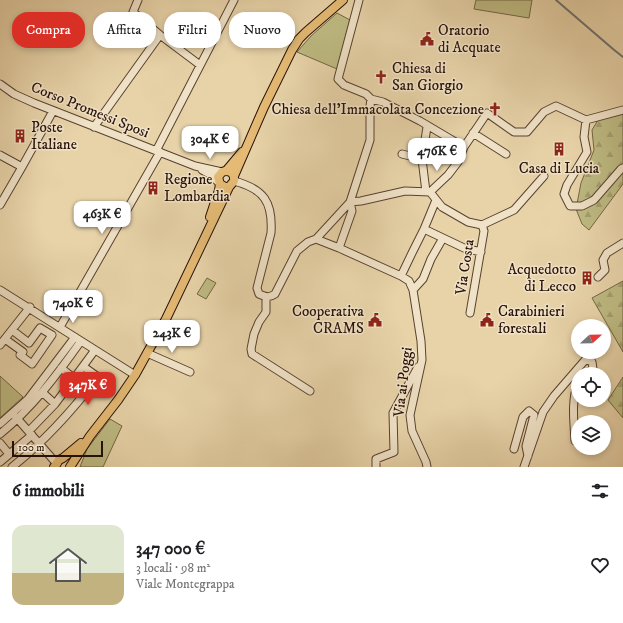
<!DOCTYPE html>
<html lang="it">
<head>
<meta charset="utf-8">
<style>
  body { margin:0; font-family:"IM FELL DW Pica",serif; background:#f2f2f2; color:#202124; height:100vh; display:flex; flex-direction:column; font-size:15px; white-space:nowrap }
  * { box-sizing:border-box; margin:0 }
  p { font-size:13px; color:#757577 }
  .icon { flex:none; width:22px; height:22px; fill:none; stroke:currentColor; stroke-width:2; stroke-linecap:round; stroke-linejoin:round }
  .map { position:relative; height:467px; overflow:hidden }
  .sheet { display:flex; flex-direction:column; background:#fff; flex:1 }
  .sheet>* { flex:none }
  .top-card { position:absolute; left:12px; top:12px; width:400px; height:36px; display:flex; gap:8px }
  .needle { width:26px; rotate:68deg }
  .buttons { position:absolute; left:571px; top:319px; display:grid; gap:8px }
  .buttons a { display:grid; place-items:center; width:40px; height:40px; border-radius:50%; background:#fff; box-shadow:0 2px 6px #0003; font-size:20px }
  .scale { position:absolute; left:12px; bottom:10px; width:91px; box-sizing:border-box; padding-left:4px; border:2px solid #281108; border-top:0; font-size:11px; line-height:14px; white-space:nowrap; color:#281108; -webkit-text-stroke:3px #f0e2c7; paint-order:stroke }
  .price { position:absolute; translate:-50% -34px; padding:0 9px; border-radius:8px; background:#fff; color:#222; font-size:13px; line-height:26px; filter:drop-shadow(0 1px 2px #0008) }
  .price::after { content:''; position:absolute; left:50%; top:24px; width:12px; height:9px; margin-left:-6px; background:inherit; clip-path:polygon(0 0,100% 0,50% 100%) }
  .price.active { background:#d93025; color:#fff }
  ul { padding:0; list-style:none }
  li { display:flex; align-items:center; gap:12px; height:100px; padding:0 12px }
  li+li { border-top:1px solid #e0e0e0 }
  li span { display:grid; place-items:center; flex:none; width:112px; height:80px; border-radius:12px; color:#555 }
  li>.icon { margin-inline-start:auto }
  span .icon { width:48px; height:48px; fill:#fffc; stroke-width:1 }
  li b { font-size:17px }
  h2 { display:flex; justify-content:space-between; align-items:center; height:48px; padding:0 12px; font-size:17px }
  .chip { padding:0 14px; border-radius:16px; background:#fff; box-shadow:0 2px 6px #0003; font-size:14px; line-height:36px }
  .chip.active { background:#d93025; color:#fff }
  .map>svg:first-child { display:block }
</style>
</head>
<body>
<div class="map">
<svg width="623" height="467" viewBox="0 0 623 467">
  <defs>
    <pattern id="forest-firs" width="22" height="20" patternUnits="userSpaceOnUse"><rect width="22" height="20" fill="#beba82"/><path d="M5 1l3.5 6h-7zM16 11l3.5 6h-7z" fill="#a39f6f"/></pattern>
  </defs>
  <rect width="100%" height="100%" fill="#e8d3a9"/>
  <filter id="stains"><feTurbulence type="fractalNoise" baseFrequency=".005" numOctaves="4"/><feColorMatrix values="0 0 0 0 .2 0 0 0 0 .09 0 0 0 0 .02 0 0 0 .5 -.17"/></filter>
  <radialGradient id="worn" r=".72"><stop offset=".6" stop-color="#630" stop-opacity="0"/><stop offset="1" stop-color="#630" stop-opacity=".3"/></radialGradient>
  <!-- forest -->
  <path fill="url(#forest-firs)" stroke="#736645" d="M608 114H623V184L589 230 582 224 576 209 581 183 594 150 592 130 598 120Z
    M623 281V352L592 298Z
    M623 377V418L608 400Z"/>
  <!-- green -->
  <path fill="#beba82" stroke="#736645" d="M476 0H532L529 18 474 9Z
    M337 13 350 20 337 69 297 52 311 36Z
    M207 278 216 283 206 299 197 294Z
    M0 376 23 397 0 418Z
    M110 419 122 426 103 467H80L87 449Z"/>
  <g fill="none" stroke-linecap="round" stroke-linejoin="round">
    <!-- stream -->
    <path stroke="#6e7370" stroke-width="2" d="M556 0 613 49 623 57"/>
    <!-- minor casing -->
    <g stroke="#584230" stroke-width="9">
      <path id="minor" d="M138 0 133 12 160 35
        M359 0 338 79 344 85 366 94 371 99 383 102 420 121 464 147
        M0 84 14 94 34 103 195 166 222 172
        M586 120 584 137 587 152 567 185 564 194 570 206H582L594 200 621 169 623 168
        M94 127 160 35 200 65
        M473 133 506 154
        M156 151 234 0
        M402 154 422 159
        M0 155 22 167
        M202 170 211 175 220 184
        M234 181C264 189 273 202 271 233L257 288 259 294C266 297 269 298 275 294L297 251 308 242 316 239
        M426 192 422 159 427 127
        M430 192 448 175 458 162 464 147 487 113 514 132H527L544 112 556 106 586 120 623 110
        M430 192 442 207 468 222 482 225 514 210 544 176
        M350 202 361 201 405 191 430 192
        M0 205 22 167 53 111
        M424 229 464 248 481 252
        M316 239 339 248 401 276 409 281 413 290 421 341 422 360 410 415 412 431 426 462 427 467
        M316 239 350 202 370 140V106L371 99
        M339 248 352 211 350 202
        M401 276 412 253 424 229 436 200
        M598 277 605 270 603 260 607 253 623 243
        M0 290 135 375
        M413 290 423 279 431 259 443 238
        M266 297V312L259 322 254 334 251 349 252 354 310 391
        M470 313 484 231 482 225
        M60 327 160 152
        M5 339 23 352 20 355 32 364 52 335 40 328 29 343 12 330
        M0 345 30 307
        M147 353 190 372
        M61 368 75 379
        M42 392 55 404 95 350
        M15 416 57 464
        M0 424 28 399 75 337
        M29 431 55 404
        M0 434C32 408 57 375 81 341
        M575 441C574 422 571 400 578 383
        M0 443 9 454
        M514 449 523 417 529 411 534 415 526 446 528 456
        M0 462 32 435
        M12 467C45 441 72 411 98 377L84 367
        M376 467V459L394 452 393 413 418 367
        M524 467 543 412 554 396 586 359 592 362 593 369 585 374"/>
    </g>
    <!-- major casing -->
    <g stroke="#281108" stroke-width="10">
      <path id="major" d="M226 171 242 152
        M234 176 264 107 292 50 299 39 306 32 343 0
        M210 217 219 190 220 184
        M54 467 59 460 63 458 81 443
        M70 467 90 436 118 400 135 375 166 319 229 187 234 181C235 174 230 169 222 172L218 177 220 184 225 187H229"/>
    </g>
    <!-- minor -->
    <use href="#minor" stroke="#f0e2c7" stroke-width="7"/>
    <!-- major -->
    <use href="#major" stroke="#e4ba74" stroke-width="8"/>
  </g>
  <!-- icons -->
  <defs>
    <g id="civic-bare" transform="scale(1.08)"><path d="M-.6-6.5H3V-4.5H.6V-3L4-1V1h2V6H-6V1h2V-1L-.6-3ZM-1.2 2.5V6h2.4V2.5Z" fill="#8f2418" stroke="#f0e2c7" stroke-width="2.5" paint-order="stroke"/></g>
    <g id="church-bare" transform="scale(1.08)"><path d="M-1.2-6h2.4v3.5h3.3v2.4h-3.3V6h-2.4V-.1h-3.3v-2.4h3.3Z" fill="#8f2418" stroke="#f0e2c7" stroke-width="2.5" paint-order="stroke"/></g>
    <g id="building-bare" transform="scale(1.08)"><path d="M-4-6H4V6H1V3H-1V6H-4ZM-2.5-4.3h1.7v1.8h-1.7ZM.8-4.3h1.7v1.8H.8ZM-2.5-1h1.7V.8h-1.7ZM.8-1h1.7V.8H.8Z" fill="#8f2418" stroke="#f0e2c7" stroke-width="2.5" paint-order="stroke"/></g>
  </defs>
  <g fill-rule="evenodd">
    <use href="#civic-bare" x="427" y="39"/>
    <use href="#church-bare" x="381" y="77"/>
    <use href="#church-bare" x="495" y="109"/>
    <use href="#building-bare" x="20" y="136"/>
    <use href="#building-bare" x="559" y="149"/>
    <use href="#building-bare" x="153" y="188"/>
    <use href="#building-bare" x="587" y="278"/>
    <use href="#civic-bare" x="375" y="320"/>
    <use href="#civic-bare" x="487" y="320"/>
  </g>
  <g text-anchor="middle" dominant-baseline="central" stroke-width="3" stroke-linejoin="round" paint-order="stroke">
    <!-- poi labels -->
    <g font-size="15" fill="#281108" stroke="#f0e2c7" text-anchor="start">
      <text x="438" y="30">Oratorio<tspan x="438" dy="17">di Acquate</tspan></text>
      <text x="392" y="68">Chiesa di<tspan x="392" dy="17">San Giorgio</tspan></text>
      <text x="484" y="109" text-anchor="end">Chiesa dell'Immacolata Concezione</text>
      <text x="31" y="127">Poste<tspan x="31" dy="17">Italiane</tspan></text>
      <text x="559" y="168" text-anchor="middle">Casa di Lucia</text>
      <text x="164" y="179">Regione<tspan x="164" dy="17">Lombardia</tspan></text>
      <text x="576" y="269" text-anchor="end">Acquedotto<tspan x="576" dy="17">di Lecco</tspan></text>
      <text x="364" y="311" text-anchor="end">Cooperativa<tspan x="364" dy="17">CRAMS</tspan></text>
      <text x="498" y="311">Carabinieri<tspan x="498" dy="17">forestali</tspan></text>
    </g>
    <!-- street labels -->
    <g font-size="15" fill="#281108" stroke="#f0e2c7">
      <text transform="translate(90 110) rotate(22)">Corso Promessi Sposi</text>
      <text transform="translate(465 267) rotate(-81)">Via Costa</text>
      <text transform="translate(403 382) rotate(-83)">Via ai Poggi</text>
    </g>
  </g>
  <rect width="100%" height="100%" filter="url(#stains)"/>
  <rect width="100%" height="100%" fill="url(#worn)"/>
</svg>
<div class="buttons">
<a><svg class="needle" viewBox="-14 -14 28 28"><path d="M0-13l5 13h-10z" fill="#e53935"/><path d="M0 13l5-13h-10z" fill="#757577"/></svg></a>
<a><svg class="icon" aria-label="locate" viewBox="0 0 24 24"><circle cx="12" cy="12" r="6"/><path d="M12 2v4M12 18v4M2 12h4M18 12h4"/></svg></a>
<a><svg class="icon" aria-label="layers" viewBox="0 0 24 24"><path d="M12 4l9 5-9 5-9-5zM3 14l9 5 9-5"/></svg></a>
</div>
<div class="scale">100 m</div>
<b class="price" style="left:210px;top:160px">304K €</b>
<b class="price" style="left:437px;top:172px">476K €</b>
<b class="price" style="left:102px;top:235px">463K €</b>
<b class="price" style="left:73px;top:324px">740K €</b>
<b class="price" style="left:172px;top:354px">243K €</b>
<b class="price active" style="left:88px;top:406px">347K €</b>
<div class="top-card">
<a class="chip active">Compra</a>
<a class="chip">Affitta</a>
<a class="chip">Filtri</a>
<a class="chip">Nuovo</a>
</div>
</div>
<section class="sheet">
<h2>6 immobili<svg class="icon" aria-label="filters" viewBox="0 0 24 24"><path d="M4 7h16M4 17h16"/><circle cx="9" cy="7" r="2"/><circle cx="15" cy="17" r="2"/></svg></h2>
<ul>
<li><span style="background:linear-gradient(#dfe7d0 60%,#c2b280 0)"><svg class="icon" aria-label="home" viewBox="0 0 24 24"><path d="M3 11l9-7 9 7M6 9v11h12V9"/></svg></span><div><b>347 000 €</b><p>3 locali · 98 m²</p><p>Viale Montegrappa</p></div><svg class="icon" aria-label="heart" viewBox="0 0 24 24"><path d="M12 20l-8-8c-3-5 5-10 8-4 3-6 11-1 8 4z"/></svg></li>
</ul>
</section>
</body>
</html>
